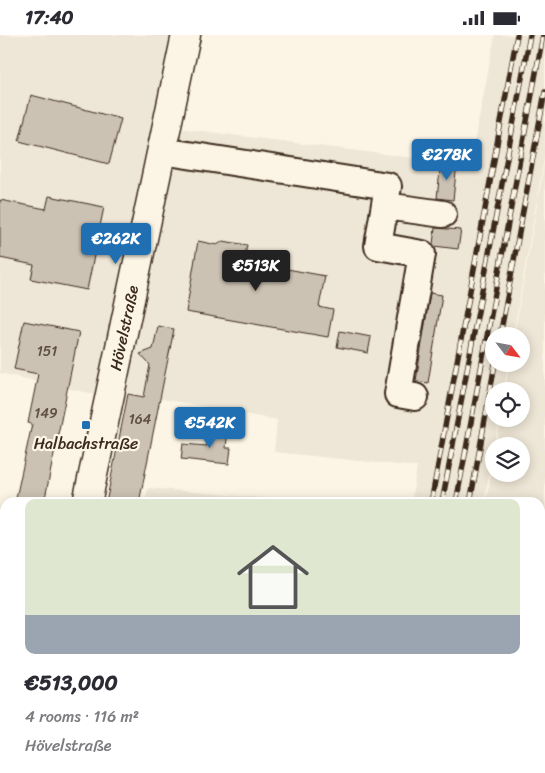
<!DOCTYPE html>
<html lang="en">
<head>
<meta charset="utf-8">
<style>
  body { margin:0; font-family:Sriracha,sans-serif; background:#f2f2f3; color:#2b2b33; height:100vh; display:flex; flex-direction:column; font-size:19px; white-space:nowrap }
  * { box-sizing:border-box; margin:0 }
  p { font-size:16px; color:#7c7c81 }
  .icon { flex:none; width:28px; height:28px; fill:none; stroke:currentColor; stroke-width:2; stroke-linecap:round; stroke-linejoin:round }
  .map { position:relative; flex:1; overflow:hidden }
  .side { position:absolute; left:0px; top:462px; width:545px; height:276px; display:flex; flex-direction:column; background:#fff; border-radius:15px 15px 0 0; box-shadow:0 2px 12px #0003 }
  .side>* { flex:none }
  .needle { width:32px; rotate:121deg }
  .fabs { position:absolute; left:485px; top:292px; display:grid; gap:10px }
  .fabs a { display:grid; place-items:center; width:45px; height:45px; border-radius:50%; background:#fff; box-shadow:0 2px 12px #0003; font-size:25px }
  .price { position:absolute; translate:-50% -42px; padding:0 11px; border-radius:5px; background:#1f6fb2; color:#fff; font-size:16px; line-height:32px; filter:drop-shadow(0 1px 2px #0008) }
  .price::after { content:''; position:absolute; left:50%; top:30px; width:15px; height:11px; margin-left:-8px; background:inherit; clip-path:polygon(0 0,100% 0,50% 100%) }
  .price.current { background:#222; color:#fff }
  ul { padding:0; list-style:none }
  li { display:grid; align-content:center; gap:10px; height:265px; padding:0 25px }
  li span { display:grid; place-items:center; height:155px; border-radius:10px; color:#555 }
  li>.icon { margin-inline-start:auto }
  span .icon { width:90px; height:90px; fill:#fffc; stroke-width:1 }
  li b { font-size:21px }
  .status { display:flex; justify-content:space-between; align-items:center; height:35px; padding:0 25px; background:#fff; direction:ltr }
  .status svg { height:14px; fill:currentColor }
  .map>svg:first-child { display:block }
</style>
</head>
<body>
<div class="status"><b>17:40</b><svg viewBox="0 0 49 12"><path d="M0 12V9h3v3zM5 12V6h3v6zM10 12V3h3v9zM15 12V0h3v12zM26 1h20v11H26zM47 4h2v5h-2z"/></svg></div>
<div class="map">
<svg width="545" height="738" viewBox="0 0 545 738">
  <rect width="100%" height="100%" fill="#fcf5e5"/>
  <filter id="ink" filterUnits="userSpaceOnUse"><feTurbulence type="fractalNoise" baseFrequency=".02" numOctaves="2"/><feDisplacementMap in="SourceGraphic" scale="10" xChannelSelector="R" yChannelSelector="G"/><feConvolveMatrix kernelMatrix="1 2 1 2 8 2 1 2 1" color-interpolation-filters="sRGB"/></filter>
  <g filter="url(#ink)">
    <!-- built -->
    <path fill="#eee6d6" d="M0 0H183L107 362 0 338Z
      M495 0H545V118L513 301H494V329H508L503 356H494V384H499L484 467H411L417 432 274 417 277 385 113 355 170 92 470 130Z
      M545 124V738H91L92 734H540V468L486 467 494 423V439H521V411H496L500 384H521V356H505L509 329H521V301H514Z
      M148 453 196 457 306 467H145Z"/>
    <!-- building -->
    <path fill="#ccc2b3" stroke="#3b2a1e" d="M31 60 121 84 109 129 19 106Z
      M441 126 457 128 453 165 437 163Z
      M49 161 104 172 87 255 31 244 34 230 0 223V165L46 174Z
      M435 193 461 195 458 214 434 211 433 209Z
      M198 206 217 210 223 206 247 210 244 226 325 241 319 272 333 275 328 302 186 277Z
      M430 258 442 260 428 348 416 346Z
      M24 286 79 297 44 468H15L32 389 28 388 38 339 14 334Z
      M158 291 174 294 139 468H106L128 359 144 362 150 330 140 319 153 314Z
      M340 296 371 302 368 318 337 312Z
      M208 393 228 395 226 413H231L229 429 181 424 183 409 207 411Z"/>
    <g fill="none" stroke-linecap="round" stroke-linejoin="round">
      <!-- minor casing -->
      <g stroke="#3b2a1e" stroke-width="30">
        <path id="minor" d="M162 116 388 151 378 211 422 219 398 359 415 362
          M385 171 443 179"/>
      </g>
      <!-- major casing -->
      <g stroke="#3b2a1e" stroke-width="31">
        <path id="major" d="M87 468 186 0
          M30 738 31 734"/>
      </g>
      <!-- minor -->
      <use href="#minor" stroke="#fcf5e5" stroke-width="26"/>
      <!-- major -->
      <use href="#major" stroke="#fcf5e5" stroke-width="28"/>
      <!-- rail casing -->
      <g stroke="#3b2a1e" stroke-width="5.5">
        <path id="rail" d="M500 301 545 57
          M431 468 517 0
          M442 468 530 0
          M456 468 543 0
          M470 468 495 329
          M383 738 384 734
          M393 738 394 734
          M407 738 408 734
          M421 738 422 734"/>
      </g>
      <!-- rail -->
      <use href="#rail" stroke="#fcf5e5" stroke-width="4" stroke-dasharray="11" stroke-linecap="butt"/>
    </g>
  </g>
  <!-- markers -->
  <rect fill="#1f6fb2" stroke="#fcf5e5" stroke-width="2" x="81" y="385" width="10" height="10" rx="2.5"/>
  <g text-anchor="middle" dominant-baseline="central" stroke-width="4.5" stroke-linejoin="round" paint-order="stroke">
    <!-- number labels -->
    <g font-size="14" fill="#5f5043">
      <text x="47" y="316">151</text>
      <text x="46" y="378">149</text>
      <text x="140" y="384">164</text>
    </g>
    <!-- street labels -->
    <g font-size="16" fill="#3b2a1e" stroke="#fcf5e5">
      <text transform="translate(124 293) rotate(-78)">Hövelstraße</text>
    </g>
    <!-- poi labels -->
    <g font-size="16" fill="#3b2a1e" stroke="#fcf5e5">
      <text x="86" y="408">Halbachstraße</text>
    </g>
  </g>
</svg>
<div class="fabs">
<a><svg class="needle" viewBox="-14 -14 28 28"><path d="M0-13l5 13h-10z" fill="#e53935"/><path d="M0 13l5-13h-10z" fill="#7c7c81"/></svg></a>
<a><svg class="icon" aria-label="locate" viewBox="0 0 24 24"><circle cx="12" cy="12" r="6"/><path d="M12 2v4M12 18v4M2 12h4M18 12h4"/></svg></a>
<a><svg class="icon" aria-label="layers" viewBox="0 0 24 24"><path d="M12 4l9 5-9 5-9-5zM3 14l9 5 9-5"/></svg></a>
</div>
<b class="price" style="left:447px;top:146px">€278K</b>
<b class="price" style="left:116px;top:230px">€262K</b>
<b class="price current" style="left:256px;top:257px">€513K</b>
<b class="price" style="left:210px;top:414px">€542K</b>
<section class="side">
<ul>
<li><span style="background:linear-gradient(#dfe7d0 75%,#9aa5b1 0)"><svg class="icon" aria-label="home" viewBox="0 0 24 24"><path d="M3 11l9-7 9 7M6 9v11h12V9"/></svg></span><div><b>€513,000</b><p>4 rooms · 116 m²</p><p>Hövelstraße</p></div></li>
</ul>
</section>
</div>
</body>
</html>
